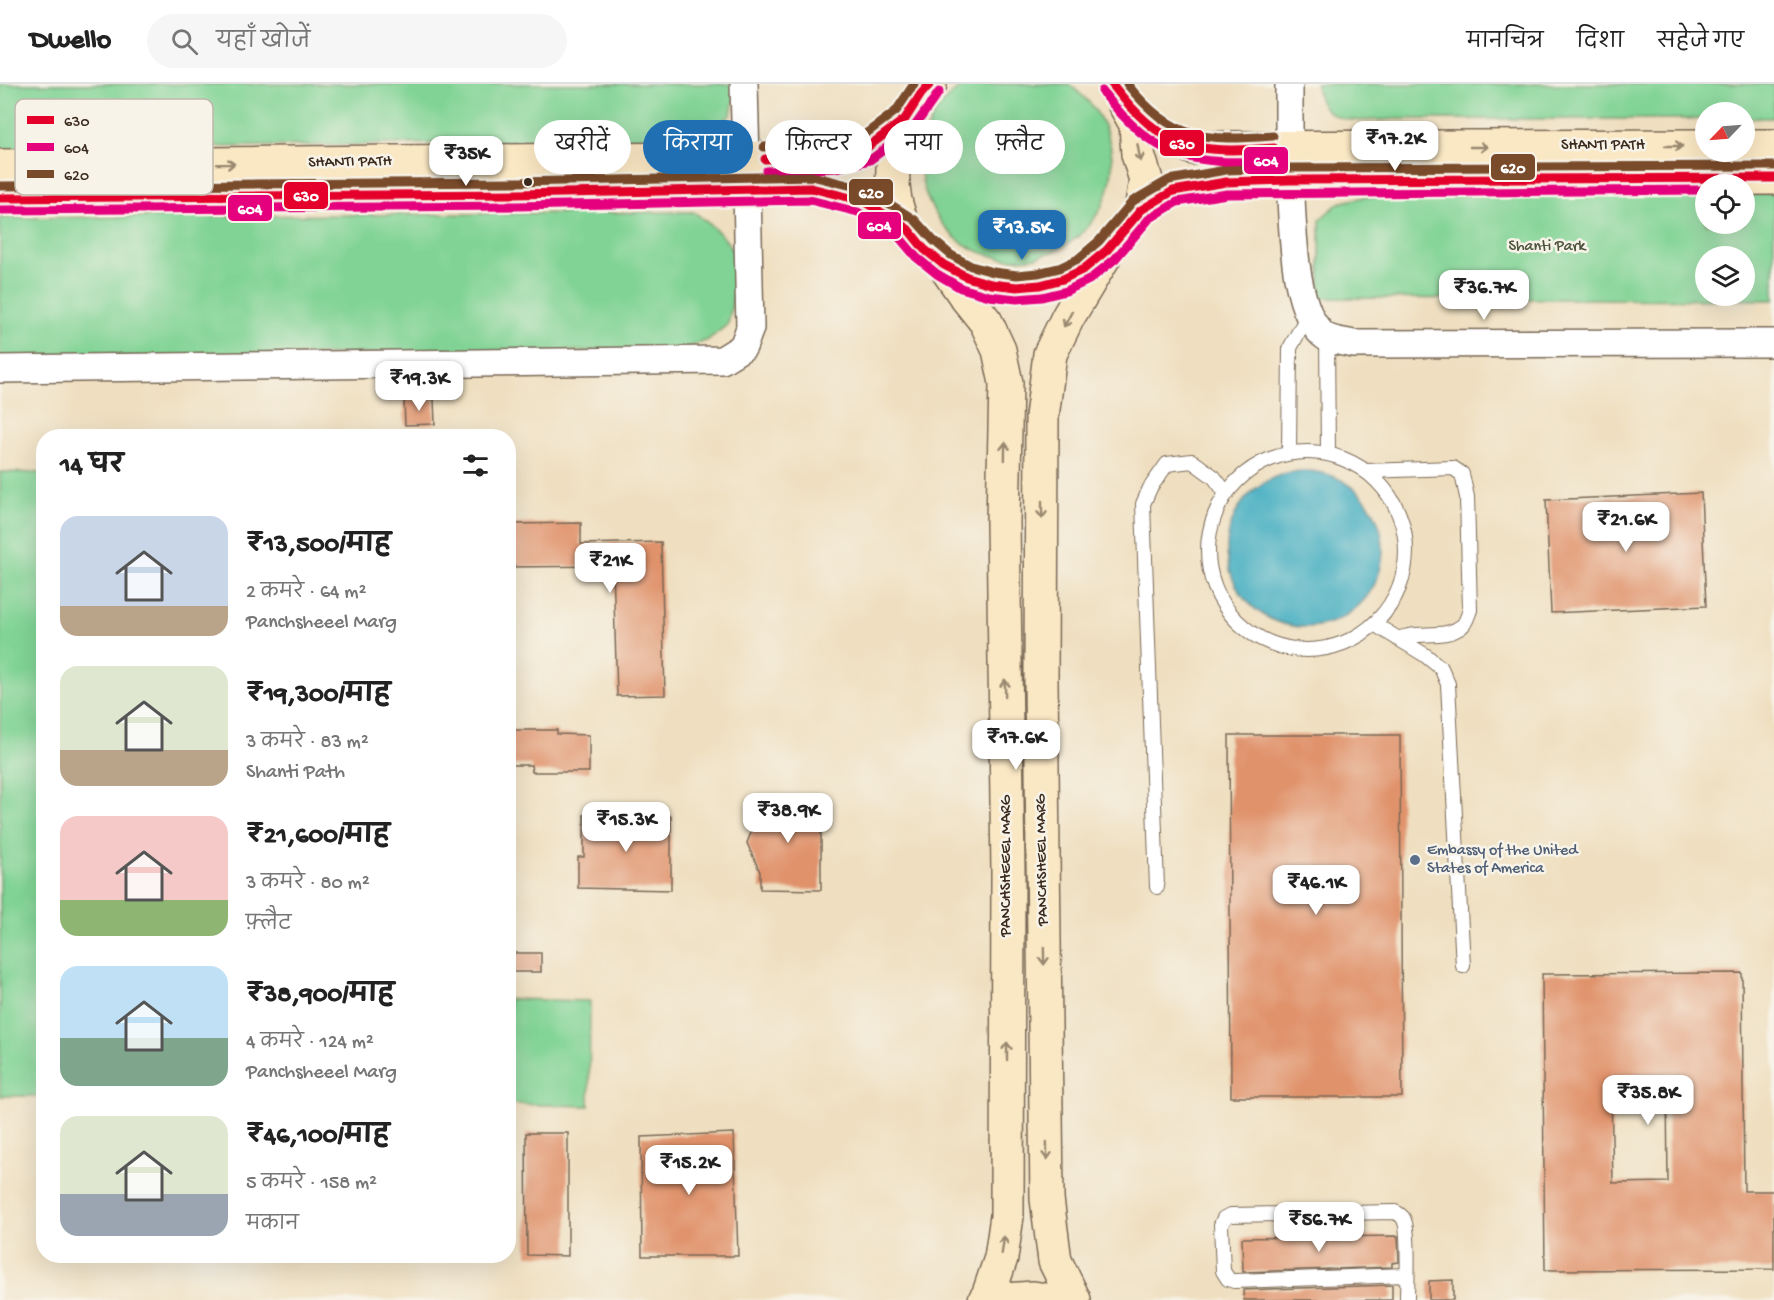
<!DOCTYPE html>
<html lang="hi">
<head>
<meta charset="utf-8">
<style>
  body { margin:0; font-family:"Gochi Hand","Playpen Sans Deva",sans-serif; background:#f6f6f6; color:#222; height:100vh; display:flex; flex-direction:column; font-size:22px; white-space:nowrap }
  * { box-sizing:border-box; margin:0 }
  p { font-size:20px; color:#767676 }
  .icon { flex:none; width:33px; height:33px; fill:none; stroke:currentColor; stroke-width:2; stroke-linecap:round; stroke-linejoin:round }
  .map { position:relative; flex:1; overflow:hidden }
  .sheet { position:absolute; left:36px; top:345px; width:480px; height:834px; display:flex; flex-direction:column; background:#fff; border-radius:24px; box-shadow:0 6px 24px #0002 }
  .sheet>* { flex:none }
  .banner { position:absolute; left:534px; top:36px; width:570px; height:54px; display:flex; gap:12px }
  .needle { width:39px; rotate:245deg }
  .tools { position:absolute; left:1695px; top:18px; display:grid; gap:12px }
  .tools a { display:grid; place-items:center; width:60px; height:60px; border-radius:50%; background:#fff; box-shadow:0 6px 24px #0002; font-size:30px }
  .price { position:absolute; translate:-50% -51px; padding:0 14px; border-radius:12px; background:#fff; color:#222; font-size:20px; line-height:39px; filter:drop-shadow(0 2px 3px #0008) }
  .price::after { content:''; position:absolute; left:50%; top:36px; width:18px; height:14px; margin-left:-9px; background:inherit; clip-path:polygon(0 0,100% 0,50% 100%) }
  .price.selected { background:#1f6fb2; color:#fff }
  ul { padding:0; list-style:none }
  li { display:flex; align-items:center; gap:18px; height:150px; padding:0 24px }
  li span { display:grid; place-items:center; flex:none; width:168px; height:120px; border-radius:18px; color:#555 }
  li>.icon { margin-inline-start:auto }
  span .icon { width:72px; height:72px; fill:#fffc; stroke-width:1 }
  li b { font-size:26px }
  h2 { display:flex; justify-content:space-between; align-items:center; height:72px; padding:0 24px; font-size:26px }
  .pill { padding:0 21px; border-radius:27px; background:#fff; box-shadow:0 6px 24px #0002; font-size:21px; line-height:54px }
  .pill.selected { background:#1f6fb2; color:#fff }
  header { display:flex; align-items:center; gap:36px; box-sizing:border-box; height:84px; padding:0 30px; background:#fff; border-bottom:2px solid #e0e0e0 }
  header strong { font-size:28px }
  nav { display:flex; gap:33px; margin-inline-start:auto; font-size:21px }
  .search { width:420px; height:54px; background:#f6f6f6; display:flex; align-items:center; gap:15px; box-sizing:border-box; padding:0 21px; border-radius:33px; color:#767676; font-size:22px }
  .map>svg:first-child { display:block }
</style>
</head>
<body>
<header>
<strong>Dwello</strong>
<div class="search"><svg class="icon" aria-label="search" viewBox="0 0 24 24"><circle cx="10" cy="10" r="6"/><path d="M15 15l6 6"/></svg>यहाँ खोजें</div>
<nav><a>मानचित्र</a><a>दिशा</a><a>सहेजे गए</a></nav>
</header>
<div class="map">
<svg width="1774" height="1216" viewBox="0 0 1774 1216">
  <rect width="100%" height="100%" fill="#f7f3e8"/>
  <filter id="ink" filterUnits="userSpaceOnUse"><feTurbulence type="fractalNoise" baseFrequency=".0167" numOctaves="2"/><feDisplacementMap in="SourceGraphic" scale="12" xChannelSelector="R" yChannelSelector="G"/><feConvolveMatrix kernelMatrix="1 2 1 2 8 2 1 2 1" color-interpolation-filters="sRGB"/></filter>
  <filter id="wash" filterUnits="userSpaceOnUse"><feTurbulence type="fractalNoise" baseFrequency=".008" numOctaves="4" result="noise"/><feDisplacementMap in="SourceGraphic" scale="24" xChannelSelector="R" yChannelSelector="G"/><feGaussianBlur stdDeviation="1.35" result="paint"/><feColorMatrix in="noise" values="0 0 0 0 0 0 0 0 0 0 0 0 0 0 0 0 0 1.4 0 .05"/><feComposite in="paint" operator="in"/></filter>
  <g filter="url(#wash)">
    <rect width="100%" height="100%" fill="#efdfc0"/>
    <!-- green -->
    <path fill="#80d394" stroke="#5e7e59" stroke-width="1.5" fill-rule="evenodd" d="M0 0H737L731 31 710 47 684 56 0 66Z
      M964 0H1069C1077 7 1086 14 1092 22 1148 96 1078 196 989 171 972 166 955 156 944 142 931 125 921 106 921 84 921 48 934 21 964 0Z
      M1316 0H1774V34H1745L1744 28H1706L1705 35H1399C1376 35 1335 44 1321 19 1318 14 1317 6 1316 0Z
      M1705 110 1706 140H1744L1745 110H1774V216L1320 214V135L1339 119 1364 113 1486 111ZM1706 172H1744V212H1706Z
      M694 128C707 138 728 153 733 169 739 190 732 220 728 240L708 256 681 266 0 275V134Z
      M0 388 43 389V1012H0Z
      M509 915 590 917 589 1022 509 1020Z"/>
    <!-- water -->
    <path fill="#42adc1" stroke="#3e6c70" stroke-width="1.5" d="M1227 465a78 78 0 1 1 156 0a78 78 0 1 1-156 0Z"/>
    <g id="blocks">
      <!-- building -->
      <path fill="#e0926a" fill-rule="evenodd" d="M434 315 435 340 405 341 404 316Z
        M1701 409 1706 522 1551 529 1546 416Z
        M581 439V460L661 458 665 611 617 612 613 482 508 483V440Z
        M508 646H557V650L589 651V688H532L531 681H508Z
        M1229 651H1400L1402 1013H1231Z
        M760 714 821 715V806L760 805V788L747 759 760 725Z
        M584 731 671 732V806L578 804V773H584Z
        M508 869H541V888H508Z
        M1742 889 1744 1107H1774V1185L1545 1186 1542 890ZM1611 1009H1667L1668 1098 1613 1099Z
        M526 1049H568V1172L527 1171Z
        M734 1049 738 1172H642L641 1053Z
        M1398 1152 1399 1178 1392 1179V1183L1243 1188 1242 1154Z
        M1453 1196V1216H1429V1197Z
        M1392 1201V1216H1244L1243 1206Z"/>
    </g>
  </g>
  <g filter="url(#ink)">
    <use href="#blocks" fill-opacity="0" stroke="#7a6957" stroke-width="1.5"/>
    <g fill="none" stroke-linecap="round" stroke-linejoin="round">
      <!-- lane casing -->
      <g stroke="#7a6957" stroke-width="16">
        <path id="lane" d="M1327 253 1328 370
          M1208 467a99 99 0 1 1 198 0a99 99 0 1 1-198 0Z
          M1289 369 1290 264 1308 231
          M1367 387 1453 384 1462 390 1467 413 1470 526C1468 531 1466 539 1462 542 1445 556 1418 546 1398 555
          M1374 540 1425 571 1441 584 1448 600 1463 882
          M1157 803 1143 420 1150 404 1167 380 1192 377 1214 393 1226 409
          M1407 1191 1234 1197 1228 1195 1223 1187 1221 1141 1224 1134 1231 1131 1395 1128C1397 1129 1402 1132 1403 1134 1410 1143 1407 1201 1407 1216"/>
      </g>
      <!-- street casing -->
      <g stroke="#7a6957" stroke-width="30">
        <path id="street" d="M744 0 746 76
          M1289 63V0
          M1290 96C1293 136 1291 229 1326 253 1333 257 1345 258 1353 260L1774 259
          M0 285 722 276 743 263 750 244 747 106"/>
      </g>
      <!-- secondary casing -->
      <g stroke="#7a6957" stroke-width="36">
        <path id="secondary" d="M1122 14 1149 41 1172 55 1193 64 1706 62
          M1124 19 1136 40 1138 70 1146 96 1141 126
          M1744 62H1774
          M0 82 803 74 833 72 865 65 905 35
          M0 114 516 110 811 104 863 117 908 145 924 165 944 181 967 193 991 200 1017 203 1040 201 1063 195 1084 185 1107 166 1141 126 1173 107 1226 98 1290 96 1774 94
          M903 143C900 134 897 125 895 116 887 75 901 30 930 0
          M944 181 966 213 986 238 999 266 1006 299 1003 437 1008 788 1007 1132 1001 1174 988 1212 985 1216
          M1005 1216 1033 1214 1045 1216
          M1074 1216 1055 1177 1047 1115 1041 596 1042 333 1050 270 1068 233 1104 173"/>
      </g>
      <!-- lane -->
      <use href="#lane" stroke="#fff" stroke-width="14"/>
      <!-- street -->
      <use href="#street" stroke="#fff" stroke-width="27"/>
      <!-- secondary -->
      <use href="#secondary" stroke="#fae7c3" stroke-width="33"/>
      <!-- bus-1 casing -->
      <g stroke="#f7f3e8" stroke-width="14">
        <path id="bus-1" d="M1112 0C1162 66 1195 70 1274 64
          M765 75 833 72 865 65 905 35 921 10 930 0
          M0 114 516 110 811 104 863 117 908 145 924 165 944 181 967 193 991 200 1017 203 1040 201 1063 195 1084 185 1107 166 1141 126 1173 107 1226 98 1290 96 1774 94"/>
      </g>
      <!-- bus-2 casing -->
      <g stroke="#f7f3e8" stroke-width="14">
        <path id="bus-2" d="M1102 7C1155 76 1192 82 1275 76
          M766 87 835 84 870 76 914 43 939 8
          M0 126 516 122 810 116 858 128 900 154 916 173 937 190 961 204 989 212 1017 215 1042 213 1066 207 1089 196 1115 175 1149 135 1177 118 1227 110 1706 106"/>
      </g>
      <!-- bus-3 casing -->
      <g stroke="#f7f3e8" stroke-width="14">
        <path id="bus-3" d="M1127 0C1173 57 1204 57 1273 52
          M764 63 831 60 860 54 896 27 914 0
          M0 102 516 98 812 92 868 106 915 136 933 156 951 171 971 182 993 188 1017 191 1038 189 1059 184 1078 175 1099 157 1133 117 1169 96 1226 86 1290 84 1774 82"/>
      </g>
      <!-- bus-1 -->
      <use href="#bus-1" stroke="#e4002b" stroke-width="9"/>
      <!-- bus-2 -->
      <use href="#bus-2" stroke="#e5007d" stroke-width="9"/>
      <!-- bus-3 -->
      <use href="#bus-3" stroke="#7a4b2a" stroke-width="9"/>
    </g>
    <!-- one-way arrows -->
    <defs><path id="oneway-shaft" d="M-6 0H5M1.5-3L5.5 0L1.5 3" fill="none" stroke-width="1.6" stroke-linecap="round" stroke-linejoin="round" transform="scale(1.5)"/></defs>
    <g stroke="#9a8870">
      <use href="#oneway-shaft" transform="translate(1674 62)"/>
      <use href="#oneway-shaft" transform="translate(1479 63)"/>
      <use href="#oneway-shaft" transform="translate(1139 69) rotate(80)"/>
      <use href="#oneway-shaft" transform="translate(226 80) rotate(-1)"/>
      <use href="#oneway-shaft" transform="translate(1068 235) rotate(118)"/>
      <use href="#oneway-shaft" transform="translate(1005 367) rotate(-89)"/>
      <use href="#oneway-shaft" transform="translate(1042 426) rotate(90)"/>
      <use href="#oneway-shaft" transform="translate(1005 604) rotate(-91)"/>
      <use href="#oneway-shaft" transform="translate(1044 872) rotate(89)"/>
      <use href="#oneway-shaft" transform="translate(1007 967) rotate(-90)"/>
      <use href="#oneway-shaft" transform="translate(1047 1067) rotate(89)"/>
      <use href="#oneway-shaft" transform="translate(1003 1161) rotate(-82)"/>
    </g>
  </g>
  <!-- markers -->
  <circle fill="#3b2a1e" stroke="#f7f3e8" stroke-width="2" cx="528" cy="98" r="5"/>
  <circle fill="#5c6f8a" stroke="#f7f3e8" stroke-width="2" cx="1415" cy="776" r="6"/>
  <g text-anchor="middle" dominant-baseline="central" stroke-width="5" stroke-linejoin="round" paint-order="stroke">
    <!-- street labels -->
    <g font-size="16" fill="#3b2a1e" stroke="#f7f3e8">
      <text x="1603" y="62">SHANTI PATH</text>
      <text transform="translate(350 79) rotate(-1)">SHANTI PATH</text>
      <text transform="translate(1043 776) rotate(-91)">PANCHSHEEL MARG</text>
      <text transform="translate(1007 782) rotate(-90)">PANCHSHEEEL MARG</text>
    </g>
    <!-- park labels -->
    <g font-size="16" fill="#4c543c" stroke="#f7f3e8">
      <text x="1547" y="163">Shanti Park</text>
    </g>
    <!-- service labels -->
    <g font-size="16" fill="#4e5e75" stroke="#f7f3e8" text-anchor="start">
      <text x="1427" y="767">Embassy of the United<tspan x="1427" dy="18">States of America</tspan></text>
    </g>
  </g>
  <!-- legend -->
  <rect x="15" y="15" width="198" height="96" rx="9" fill="#f7f3e8" stroke="#bfb7ab" stroke-width="1.5"/>
  <rect x="27" y="32" width="27" height="8" fill="#e4002b"/>
  <rect x="27" y="59" width="27" height="8" fill="#e5007d"/>
  <rect x="27" y="86" width="27" height="8" fill="#7a4b2a"/>
  <g font-size="16" fill="#3b2a1e">
    <text x="64" y="42">630</text>
    <text x="64" y="69">604</text>
    <text x="64" y="96">620</text>
  </g>
  <g stroke="#f7f3e8" stroke-width="2">
    <rect x="1159" y="45" width="46" height="28" rx="6" fill="#e4002b"/>
    <rect x="1243" y="62" width="46" height="29" rx="6" fill="#e5007d"/>
    <rect x="1490" y="69" width="46" height="28" rx="6" fill="#7a4b2a"/>
    <rect x="848" y="94" width="46" height="28" rx="6" fill="#7a4b2a"/>
    <rect x="283" y="97" width="46" height="29" rx="6" fill="#e4002b"/>
    <rect x="227" y="110" width="46" height="28" rx="6" fill="#e5007d"/>
    <rect x="857" y="127" width="45" height="29" rx="6" fill="#e5007d"/>
  </g>
  <g font-size="16" text-anchor="middle" font-weight="bold" fill="#fff">
    <text x="1182" y="65">630</text>
    <text x="1266" y="82">604</text>
    <text x="1513" y="89">620</text>
    <text x="871" y="114">620</text>
    <text x="306" y="117">630</text>
    <text x="250" y="130">604</text>
    <text x="879" y="147">604</text>
  </g>
</svg>
<div class="tools">
<a><svg class="needle" viewBox="-14 -14 28 28"><path d="M0-13l5 13h-10z" fill="#e53935"/><path d="M0 13l5-13h-10z" fill="#767676"/></svg></a>
<a><svg class="icon" aria-label="locate" viewBox="0 0 24 24"><circle cx="12" cy="12" r="6"/><path d="M12 2v4M12 18v4M2 12h4M18 12h4"/></svg></a>
<a><svg class="icon" aria-label="layers" viewBox="0 0 24 24"><path d="M12 4l9 5-9 5-9-5zM3 14l9 5 9-5"/></svg></a>
</div>
<b class="price" style="left:1395px;top:88px">₹17.2K</b>
<b class="price" style="left:466px;top:103px">₹35K</b>
<b class="price selected" style="left:1022px;top:177px">₹13.5K</b>
<b class="price" style="left:1484px;top:237px">₹36.7K</b>
<b class="price" style="left:419px;top:328px">₹19.3K</b>
<b class="price" style="left:1626px;top:469px">₹21.6K</b>
<b class="price" style="left:610px;top:510px">₹21K</b>
<b class="price" style="left:1016px;top:687px">₹17.6K</b>
<b class="price" style="left:788px;top:760px">₹38.9K</b>
<b class="price" style="left:626px;top:769px">₹15.3K</b>
<b class="price" style="left:1316px;top:832px">₹46.1K</b>
<b class="price" style="left:1648px;top:1042px">₹35.8K</b>
<b class="price" style="left:689px;top:1112px">₹15.2K</b>
<b class="price" style="left:1319px;top:1169px">₹56.7K</b>
<div class="banner">
<a class="pill">खरीदें</a>
<a class="pill selected">किराया</a>
<a class="pill">फ़िल्टर</a>
<a class="pill">नया</a>
<a class="pill">फ़्लैट</a>
</div>
<section class="sheet">
<h2>14 घर<svg class="icon" aria-label="filters" viewBox="0 0 24 24"><path d="M4 7h16M4 17h16"/><circle cx="9" cy="7" r="2"/><circle cx="15" cy="17" r="2"/></svg></h2>
<ul>
<li><span style="background:linear-gradient(#c9d6e8 75%,#b9a48a 0)"><svg class="icon" aria-label="home" viewBox="0 0 24 24"><path d="M3 11l9-7 9 7M6 9v11h12V9"/></svg></span><div><b>₹13,500/माह</b><p>2 कमरे · 64 m²</p><p>Panchsheeel Marg</p></div></li>
<li><span style="background:linear-gradient(#dfe7d0 70%,#b9a48a 0)"><svg class="icon" aria-label="home" viewBox="0 0 24 24"><path d="M3 11l9-7 9 7M6 9v11h12V9"/></svg></span><div><b>₹19,300/माह</b><p>3 कमरे · 83 m²</p><p>Shanti Path</p></div></li>
<li><span style="background:linear-gradient(#f6c9c9 70%,#8fb573 0)"><svg class="icon" aria-label="home" viewBox="0 0 24 24"><path d="M3 11l9-7 9 7M6 9v11h12V9"/></svg></span><div><b>₹21,600/माह</b><p>3 कमरे · 80 m²</p><p>फ़्लैट</p></div></li>
<li><span style="background:linear-gradient(#bfe0f5 60%,#7fa58c 0)"><svg class="icon" aria-label="home" viewBox="0 0 24 24"><path d="M3 11l9-7 9 7M6 9v11h12V9"/></svg></span><div><b>₹38,900/माह</b><p>4 कमरे · 124 m²</p><p>Panchsheeel Marg</p></div></li>
<li><span style="background:linear-gradient(#dfe7d0 65%,#9aa5b1 0)"><svg class="icon" aria-label="home" viewBox="0 0 24 24"><path d="M3 11l9-7 9 7M6 9v11h12V9"/></svg></span><div><b>₹46,100/माह</b><p>5 कमरे · 158 m²</p><p>मकान</p></div></li>
</ul>
</section>
</div>
</body>
</html>
